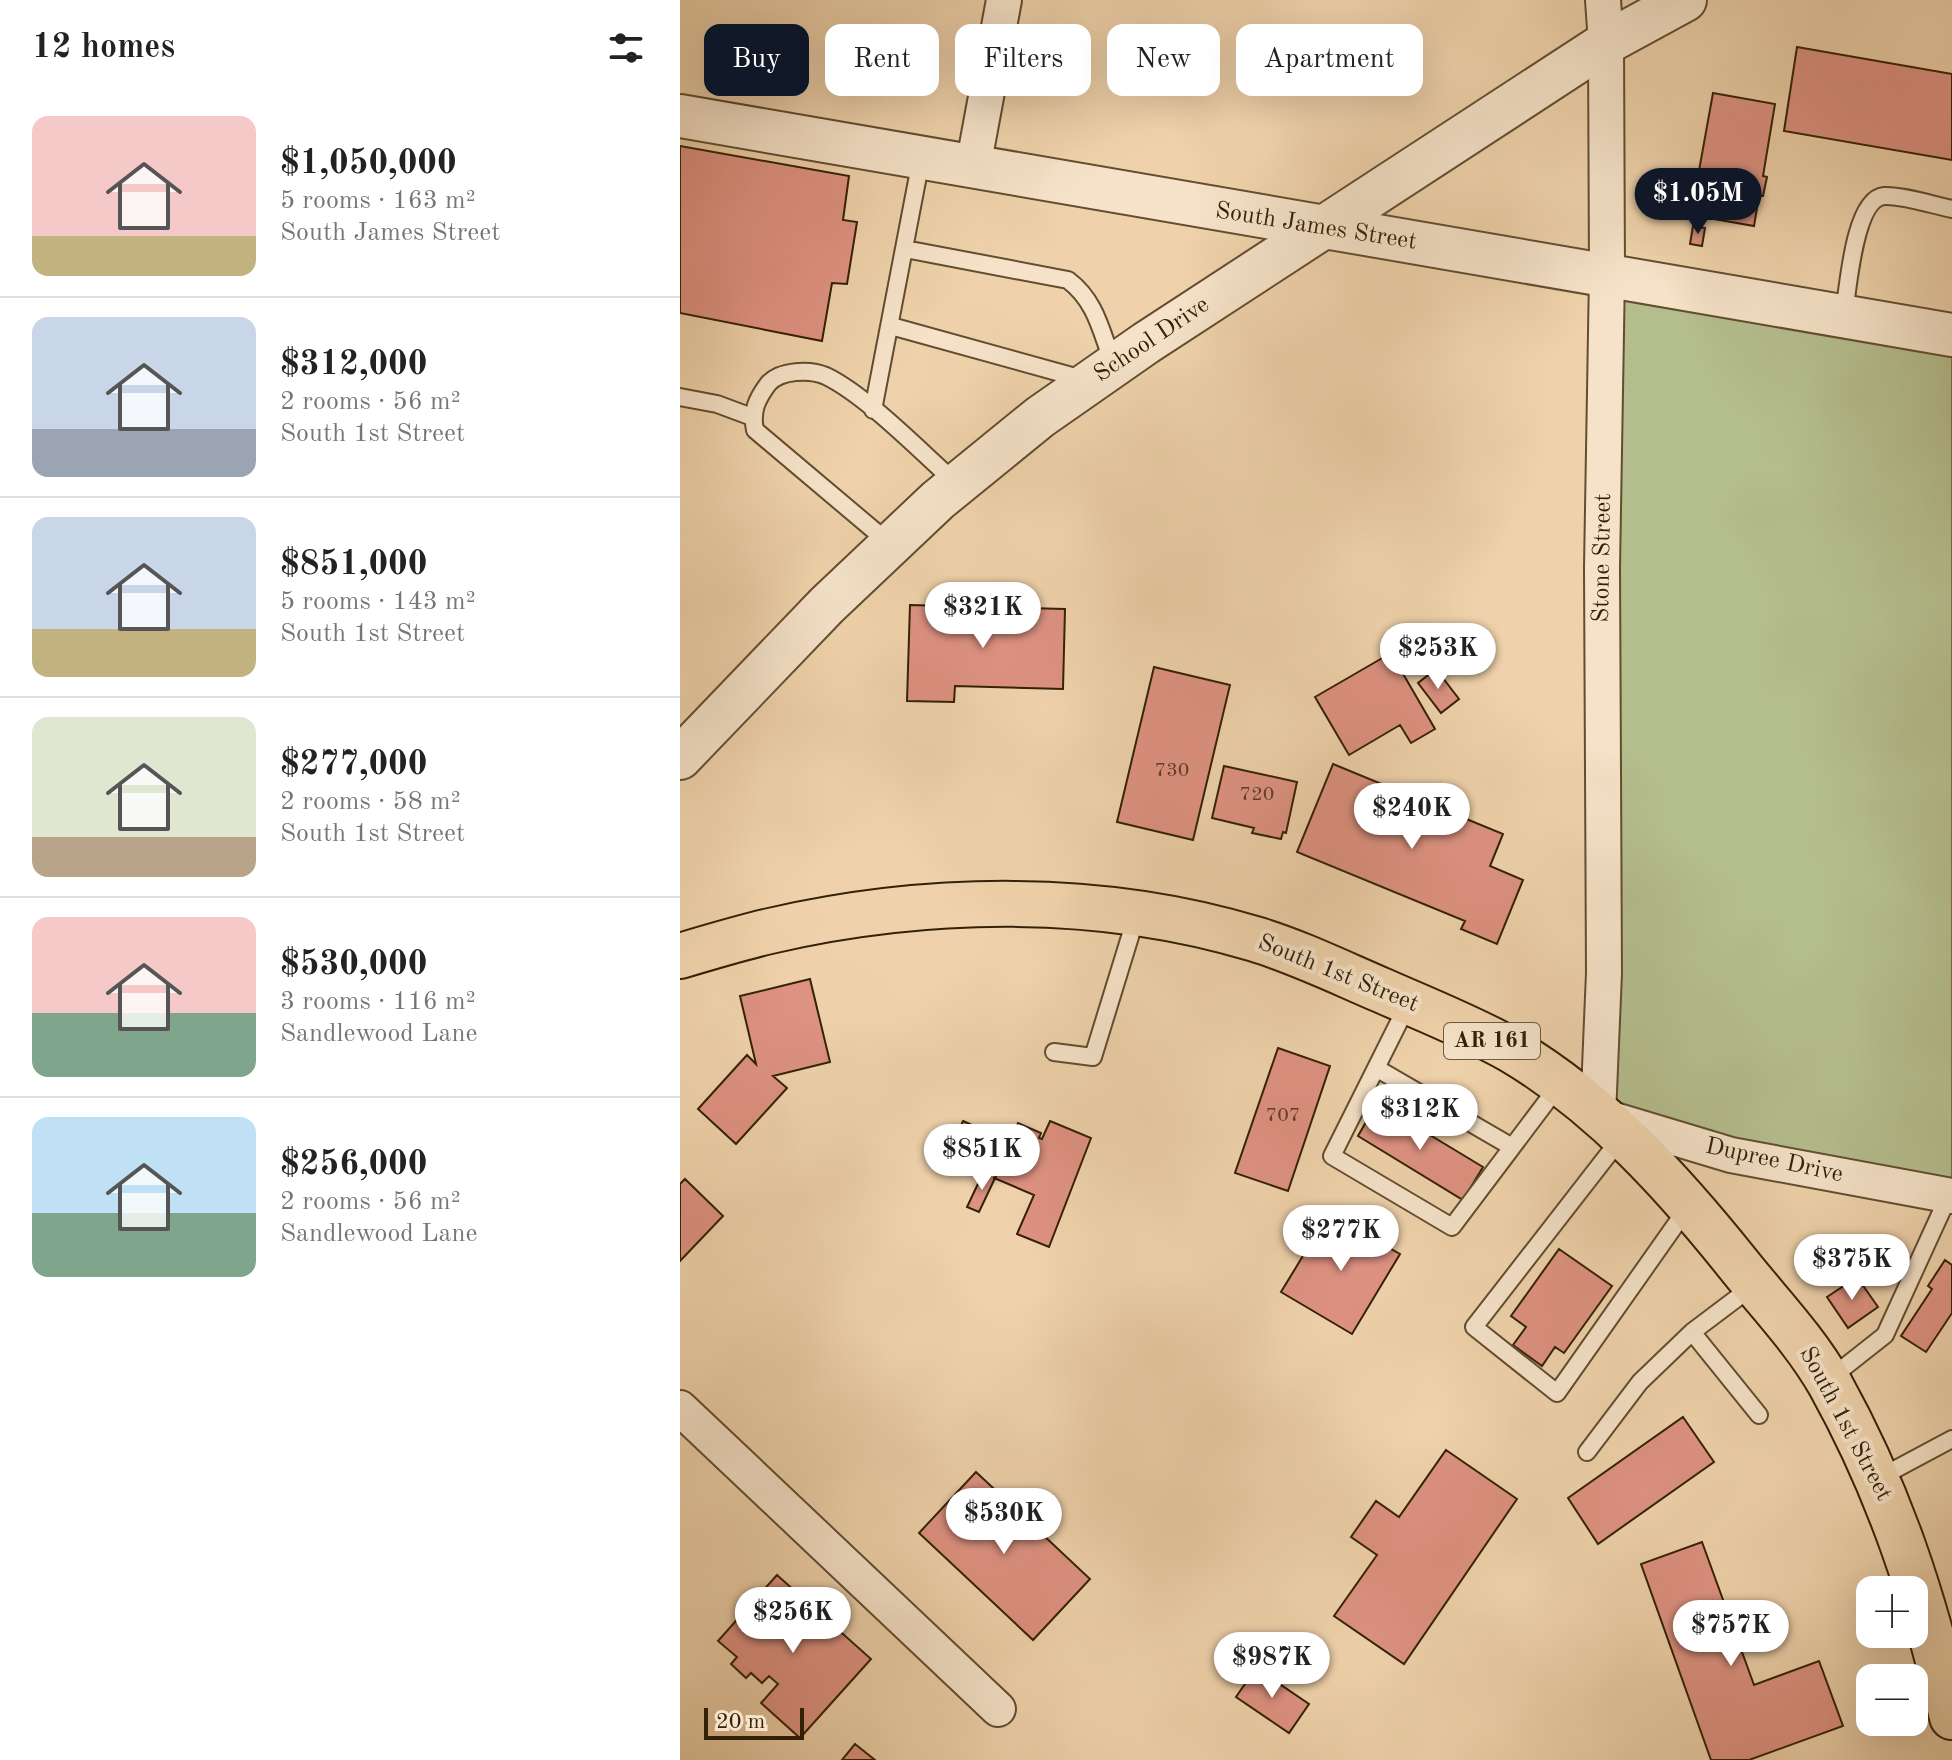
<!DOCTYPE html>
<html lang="en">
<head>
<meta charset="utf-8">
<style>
  body { margin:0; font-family:"Old Standard TT",serif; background:#f6f6f6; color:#222; height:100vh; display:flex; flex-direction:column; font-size:30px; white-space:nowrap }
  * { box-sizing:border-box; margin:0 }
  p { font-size:26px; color:#767676 }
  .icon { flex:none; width:44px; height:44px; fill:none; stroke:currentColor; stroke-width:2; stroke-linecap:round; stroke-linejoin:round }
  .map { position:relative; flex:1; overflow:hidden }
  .drawer { display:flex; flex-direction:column; background:#fff; width:680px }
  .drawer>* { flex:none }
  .top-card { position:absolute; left:24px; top:24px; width:760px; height:72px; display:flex; gap:16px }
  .fabs { position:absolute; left:1176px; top:1576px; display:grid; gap:16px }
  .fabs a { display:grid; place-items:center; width:72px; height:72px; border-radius:16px; background:#fff; box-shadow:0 8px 32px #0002; font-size:40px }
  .scale { position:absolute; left:24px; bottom:20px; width:100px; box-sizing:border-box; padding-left:8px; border:4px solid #332106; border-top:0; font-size:22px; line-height:28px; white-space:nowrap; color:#332106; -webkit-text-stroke:6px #f5e2c8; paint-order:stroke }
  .price { position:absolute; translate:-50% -68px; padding:0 18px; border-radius:28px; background:#fff; color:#222; font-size:26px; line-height:52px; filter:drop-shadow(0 2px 4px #0008) }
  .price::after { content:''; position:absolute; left:50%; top:48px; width:24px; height:18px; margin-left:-12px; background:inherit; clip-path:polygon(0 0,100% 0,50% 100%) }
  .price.selected { background:#111827; color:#fff }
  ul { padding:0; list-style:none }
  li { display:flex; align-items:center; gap:24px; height:200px; padding:0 32px }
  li+li { border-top:2px solid #e0e0e0 }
  li span { display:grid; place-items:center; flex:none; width:224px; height:160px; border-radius:16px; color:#555 }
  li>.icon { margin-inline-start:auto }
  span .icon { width:96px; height:96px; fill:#fffc; stroke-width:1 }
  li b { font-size:34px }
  h2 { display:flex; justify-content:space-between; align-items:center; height:96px; padding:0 32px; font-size:34px }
  .pill { padding:0 28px; border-radius:16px; background:#fff; box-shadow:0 8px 32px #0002; font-size:28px; line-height:72px }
  .pill.selected { background:#111827; color:#fff }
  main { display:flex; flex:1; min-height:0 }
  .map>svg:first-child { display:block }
</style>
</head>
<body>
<main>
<section class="drawer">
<h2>12 homes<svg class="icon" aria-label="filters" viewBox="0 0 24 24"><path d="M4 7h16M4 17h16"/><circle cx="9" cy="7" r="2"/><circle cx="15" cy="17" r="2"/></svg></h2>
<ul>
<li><span style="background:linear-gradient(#f6c9c9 75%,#c2b280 0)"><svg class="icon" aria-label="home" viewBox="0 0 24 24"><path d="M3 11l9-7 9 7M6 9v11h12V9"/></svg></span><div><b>$1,050,000</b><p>5 rooms · 163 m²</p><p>South James Street</p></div></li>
<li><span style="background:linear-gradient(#c9d6e8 70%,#9aa5b1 0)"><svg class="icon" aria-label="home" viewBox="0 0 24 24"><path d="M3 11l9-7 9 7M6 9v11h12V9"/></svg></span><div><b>$312,000</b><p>2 rooms · 56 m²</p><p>South 1st Street</p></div></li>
<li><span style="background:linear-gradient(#c9d6e8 70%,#c2b280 0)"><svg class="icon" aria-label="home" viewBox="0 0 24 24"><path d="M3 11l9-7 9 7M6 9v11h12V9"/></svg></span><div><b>$851,000</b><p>5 rooms · 143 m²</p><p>South 1st Street</p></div></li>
<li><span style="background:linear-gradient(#dfe7d0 75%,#b9a48a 0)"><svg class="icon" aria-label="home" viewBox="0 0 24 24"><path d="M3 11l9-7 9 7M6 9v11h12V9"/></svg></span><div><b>$277,000</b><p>2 rooms · 58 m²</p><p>South 1st Street</p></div></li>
<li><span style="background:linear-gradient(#f6c9c9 60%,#7fa58c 0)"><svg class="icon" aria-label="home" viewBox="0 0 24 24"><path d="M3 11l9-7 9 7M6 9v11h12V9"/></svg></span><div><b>$530,000</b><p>3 rooms · 116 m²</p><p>Sandlewood Lane</p></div></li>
<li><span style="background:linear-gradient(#bfe0f5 60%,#7fa58c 0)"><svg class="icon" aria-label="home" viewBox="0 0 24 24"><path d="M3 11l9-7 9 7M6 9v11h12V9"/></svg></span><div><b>$256,000</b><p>2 rooms · 56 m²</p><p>Sandlewood Lane</p></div></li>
</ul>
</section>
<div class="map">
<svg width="1272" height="1760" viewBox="0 0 1272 1760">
  <rect width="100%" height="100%" fill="#efd2ab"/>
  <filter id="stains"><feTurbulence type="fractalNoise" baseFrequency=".0025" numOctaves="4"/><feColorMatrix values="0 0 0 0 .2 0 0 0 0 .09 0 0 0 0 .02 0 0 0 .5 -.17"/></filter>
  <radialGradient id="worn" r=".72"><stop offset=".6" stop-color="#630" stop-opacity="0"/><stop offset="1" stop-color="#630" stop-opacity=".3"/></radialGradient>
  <!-- green -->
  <path fill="#b4bd8d" stroke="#746f4a" stroke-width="2" d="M927 274 1272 335V1196L918 1115Z"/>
  <!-- building -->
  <path fill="#de9282" stroke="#332106" stroke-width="2" d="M1117 47 1272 74V160L1104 131Z
    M1033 93 1095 104 1083 176 1087 177 1083 196H1079L1074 226 1011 215Z
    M0 146 169 176 163 220 177 222 167 284 152 283 142 341 0 313Z
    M1013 226 1025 228 1022 246 1010 244Z
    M230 605 385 609 383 689 275 686 274 702 227 701Z
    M711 653 755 729 731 743 720 725 669 755 635 697Z
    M474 667 550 685 513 840 437 822Z
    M756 669 779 699 761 713 738 683Z
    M653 764 823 834 810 866 843 880 817 944 781 929 785 921 617 852Z
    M544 766 617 782 606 833 603 832 601 839 572 833 574 828 532 818Z
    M130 979 150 1062 93 1076 107 1088 56 1144 18 1109 67 1055 76 1064 60 996Z
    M598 1048 650 1066 608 1191 555 1173Z
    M697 1103 803 1167 783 1200 678 1136Z
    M283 1121 310 1133 298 1162 270 1150Z
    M370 1121 411 1138 369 1247 337 1234 354 1195 314 1178 338 1123 361 1133 359 1138 362 1139Z
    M304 1171 316 1176 299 1212 287 1207Z
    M5 1179 43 1216 0 1261V1184Z
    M649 1213 677 1230 680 1225 699 1236 697 1241 720 1254 672 1334 601 1292Z
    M1186 1239 1222 1245 1216 1281 1180 1275Z
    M879 1249 932 1286 884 1353 875 1347 862 1366 833 1345 846 1327 831 1316Z
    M1265 1260 1272 1265V1313L1246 1352 1221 1336 1252 1289 1248 1286Z
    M1177 1277 1198 1307 1168 1328 1147 1297Z
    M1003 1417 1034 1462 918 1544 888 1498Z
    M766 1450 837 1499 724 1664 654 1616 697 1555 671 1537 696 1501 719 1517Z
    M296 1472 410 1579 353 1640 239 1533Z
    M1022 1542 1074 1685 1139 1661 1163 1726 1069 1760H1031L961 1564Z
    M97 1575 191 1659 120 1738 81 1703 98 1684 89 1676 82 1683 71 1673 66 1678 51 1664 57 1657 38 1641Z
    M576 1668 629 1704 609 1733 556 1697Z
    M175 1744 195 1760H162Z"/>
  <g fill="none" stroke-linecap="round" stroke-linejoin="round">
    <!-- service casing -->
    <g stroke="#624d2f" stroke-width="20">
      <path id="service" d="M225 249 388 280C416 301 421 331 433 363
        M1164 314C1168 289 1174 199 1204 196 1222 195 1253 205 1272 209
        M211 326 406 380
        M0 397 37 404 72 417
        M193 410 241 160
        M209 543 75 430C71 411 77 399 88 384 100 370 130 369 146 376 187 396 241 452 276 483
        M728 1004 652 1156 772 1227 879 1085
        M374 1052 413 1057 457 914
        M696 1068 832 1147
        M941 1138 794 1327 877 1393 1008 1207
        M1073 1286 1012 1332 1079 1415
        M1148 1380 1205 1335 1269 1195
        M907 1452 960 1382 1012 1332
        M1199 1478 1272 1439"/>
    </g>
    <!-- minor casing -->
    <g stroke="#624d2f" stroke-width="38">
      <path id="minor" d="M923 0 926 43 927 274 922 568 924 973 918 1115 1051 1155 1272 1196
        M293 167 324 0
        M0 1408 318 1709"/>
    </g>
    <!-- tertiary casing -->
    <g stroke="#624d2f" stroke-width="46">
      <path id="tertiary" d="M0 116 1272 335
        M0 758 147 605 258 500 360 417 466 343 926 43 1005 0"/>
    </g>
    <!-- primary casing -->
    <g stroke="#332106" stroke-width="48">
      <path id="primary" d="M0 956C30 947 60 938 90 931 247 895 420 892 575 939 618 952 659 972 701 990 744 1009 790 1027 831 1050 921 1103 994 1184 1058 1264 1089 1303 1125 1340 1150 1384 1210 1492 1244 1597 1272 1717"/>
    </g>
    <!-- service -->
    <use href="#service" stroke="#f5e2c8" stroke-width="16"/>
    <!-- minor -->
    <use href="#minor" stroke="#f5e2c8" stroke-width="34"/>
    <!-- tertiary -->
    <use href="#tertiary" stroke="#f5e2c8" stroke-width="42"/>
    <!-- primary -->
    <use href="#primary" stroke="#efd2ab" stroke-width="44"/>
  </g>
  <g text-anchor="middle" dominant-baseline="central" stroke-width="8" stroke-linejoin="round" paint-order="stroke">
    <!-- number labels -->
    <g font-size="20" fill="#5e3d25">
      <text x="492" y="771">730</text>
      <text x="577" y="795">720</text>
      <text x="603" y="1116">707</text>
    </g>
    <!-- shield labels -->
    <rect fill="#f5e2c8" stroke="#6d5b40" stroke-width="2" x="764" y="1023" width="96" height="36" rx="6"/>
    <g font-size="22" font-weight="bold" fill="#332106">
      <text x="812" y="1041">AR 161</text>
    </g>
    <!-- street labels -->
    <g font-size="24" fill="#332106" stroke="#f5e2c8">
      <text transform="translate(636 227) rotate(9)">South James Street</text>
      <text transform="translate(472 340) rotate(-34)">School Drive</text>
      <text transform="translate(923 558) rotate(-89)">Stone Street</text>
      <text transform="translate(658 974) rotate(22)">South 1st Street</text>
      <text transform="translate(1094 1161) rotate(12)">Dupree Drive</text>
      <text transform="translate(1165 1424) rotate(62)">South 1st Street</text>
    </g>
  </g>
  <rect width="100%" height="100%" filter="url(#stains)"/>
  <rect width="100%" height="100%" fill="url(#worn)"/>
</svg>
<div class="fabs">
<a>+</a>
<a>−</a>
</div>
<div class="scale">20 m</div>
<b class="price selected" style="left:1018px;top:236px">$1.05M</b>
<b class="price" style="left:303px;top:650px">$321K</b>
<b class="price" style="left:758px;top:691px">$253K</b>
<b class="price" style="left:732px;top:851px">$240K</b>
<b class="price" style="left:740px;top:1152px">$312K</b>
<b class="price" style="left:302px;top:1192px">$851K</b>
<b class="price" style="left:661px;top:1273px">$277K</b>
<b class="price" style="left:1172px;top:1302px">$375K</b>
<b class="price" style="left:324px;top:1556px">$530K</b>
<b class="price" style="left:113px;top:1655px">$256K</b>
<b class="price" style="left:1051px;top:1668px">$757K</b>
<b class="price" style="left:592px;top:1700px">$987K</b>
<div class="top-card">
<a class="pill selected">Buy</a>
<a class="pill">Rent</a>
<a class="pill">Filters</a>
<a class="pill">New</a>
<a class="pill">Apartment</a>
</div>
</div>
</main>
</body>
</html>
